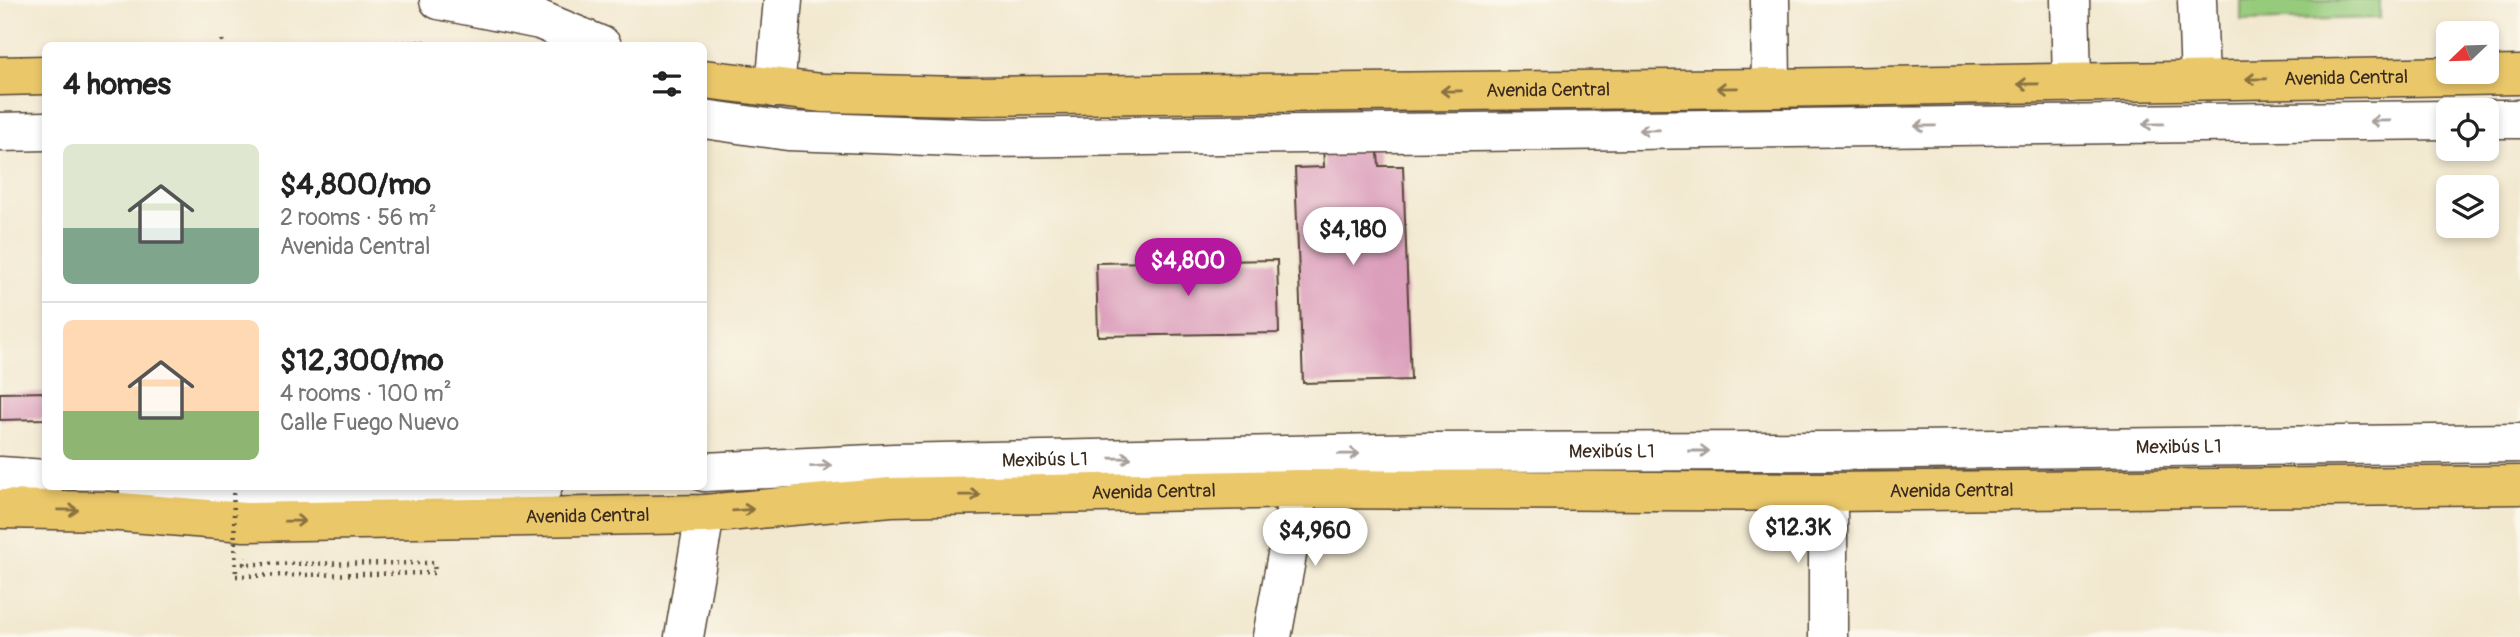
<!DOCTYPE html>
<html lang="en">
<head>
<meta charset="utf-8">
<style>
  body { margin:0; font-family:Pangolin,sans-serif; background:#f6f6f6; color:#222; height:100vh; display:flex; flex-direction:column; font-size:26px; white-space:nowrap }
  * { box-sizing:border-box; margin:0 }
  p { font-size:23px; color:#767676 }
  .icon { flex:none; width:38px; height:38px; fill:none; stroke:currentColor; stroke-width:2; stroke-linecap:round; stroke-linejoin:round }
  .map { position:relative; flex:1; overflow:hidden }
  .side { position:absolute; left:42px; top:42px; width:665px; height:448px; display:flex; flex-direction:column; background:#fff; border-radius:10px; box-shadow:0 4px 10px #0003 }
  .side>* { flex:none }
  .needle { width:46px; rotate:247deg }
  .tools { position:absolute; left:2436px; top:21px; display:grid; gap:14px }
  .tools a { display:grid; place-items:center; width:63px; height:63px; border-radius:10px; background:#fff; box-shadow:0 4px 10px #0003; font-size:35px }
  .price { position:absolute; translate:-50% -60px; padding:0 16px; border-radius:24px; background:#fff; color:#222; font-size:23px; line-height:46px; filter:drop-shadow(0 2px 4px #0008) }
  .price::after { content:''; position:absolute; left:50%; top:42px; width:21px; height:16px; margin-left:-10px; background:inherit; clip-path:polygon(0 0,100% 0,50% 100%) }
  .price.current { background:#b5179e; color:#fff }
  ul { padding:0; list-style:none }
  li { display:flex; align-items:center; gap:21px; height:175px; padding:0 21px }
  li+li { border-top:2px solid #e0e0e0 }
  li span { display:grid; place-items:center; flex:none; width:196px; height:140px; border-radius:10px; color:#555 }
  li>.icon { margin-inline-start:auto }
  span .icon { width:84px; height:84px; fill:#fffc; stroke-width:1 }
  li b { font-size:30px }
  h2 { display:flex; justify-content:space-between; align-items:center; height:84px; padding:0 21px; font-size:30px }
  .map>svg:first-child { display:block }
</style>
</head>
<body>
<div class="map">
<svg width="2520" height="637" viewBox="0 0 2520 637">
  <rect width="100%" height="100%" fill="#fbf7ec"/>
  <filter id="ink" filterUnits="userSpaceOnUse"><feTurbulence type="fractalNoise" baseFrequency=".0143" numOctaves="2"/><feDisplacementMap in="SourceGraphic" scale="14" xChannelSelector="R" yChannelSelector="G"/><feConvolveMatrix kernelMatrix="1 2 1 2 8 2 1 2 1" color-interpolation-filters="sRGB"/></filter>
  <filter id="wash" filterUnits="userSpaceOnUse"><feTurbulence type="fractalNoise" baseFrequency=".00686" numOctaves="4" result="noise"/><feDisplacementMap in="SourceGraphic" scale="28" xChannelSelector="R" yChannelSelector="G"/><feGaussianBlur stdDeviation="1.57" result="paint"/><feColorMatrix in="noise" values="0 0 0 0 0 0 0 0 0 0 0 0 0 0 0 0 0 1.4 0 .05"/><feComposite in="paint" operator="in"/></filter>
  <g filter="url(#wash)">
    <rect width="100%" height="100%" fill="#f2e8cf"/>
    <!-- green -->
    <path fill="#96cb7c" stroke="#687a4d" stroke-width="2" d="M2241 0H2380V18L2241 21Z"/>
    <g id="blocks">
      <!-- building -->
      <path fill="#dc9fbb" d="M1377 141 1379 166H1403L1411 380 1303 383 1295 168 1324 167 1323 142Z
        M1277 260 1279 333 1098 336 1096 263Z
        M46 392V419L0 420V393Z"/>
    </g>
  </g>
  <g filter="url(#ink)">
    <use href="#blocks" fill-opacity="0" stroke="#564639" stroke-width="2"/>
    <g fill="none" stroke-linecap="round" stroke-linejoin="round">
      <!-- minor casing -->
      <g stroke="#564639" stroke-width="41">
        <g id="minor">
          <path d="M439 0 540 20 602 46"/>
          <path d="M1770 0 1771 88"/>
          <path d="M2070 0 2072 83"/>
          <path d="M2197 0 2200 80"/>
          <path d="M775 88 783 0"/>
          <path d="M704 119 788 131 985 138 2448 120"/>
          <path d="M2487 119H2520"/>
          <path d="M0 132 46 131"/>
          <path id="s1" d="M704 472 894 463 1427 452 1826 451 2520 443"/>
          <path d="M0 476 46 479"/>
          <path d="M138 486 207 492 466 493 543 486"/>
          <path d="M1828 492V637"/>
          <path d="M684 637 705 514"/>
          <path d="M1272 637 1299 489"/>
        </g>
      </g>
      <!-- highway casing -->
      <g stroke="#564639" stroke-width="41">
        <g id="highway">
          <path d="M0 76 46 75"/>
          <path id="s2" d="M704 79 821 93 965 96 1771 88 2520 75"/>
          <path id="s3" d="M0 509 107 511 245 522 705 514 891 497 1299 489 1828 492 2520 485"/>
        </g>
      </g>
      <!-- path -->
      <path stroke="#564639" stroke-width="4.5" stroke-dasharray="2 5" stroke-linecap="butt" d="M222 40 223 46
        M305 46 424 42V46
        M236 576 435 573 434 563 244 564 245 557"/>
      <!-- minor -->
      <use href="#minor" stroke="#fff" stroke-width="38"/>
      <!-- highway -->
      <use href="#highway" stroke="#eac769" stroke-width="38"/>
      <!-- path-bridge -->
      <path stroke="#564639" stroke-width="4.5" stroke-dasharray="2 5" stroke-linecap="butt" d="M233 486 236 576"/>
    </g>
    <!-- one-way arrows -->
    <defs><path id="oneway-shaft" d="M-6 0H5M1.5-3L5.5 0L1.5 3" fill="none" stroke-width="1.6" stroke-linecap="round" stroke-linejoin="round" transform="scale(1.75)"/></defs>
    <g stroke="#8a7140">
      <use href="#oneway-shaft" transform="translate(2256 79) rotate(179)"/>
      <use href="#oneway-shaft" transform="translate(2028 84) rotate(179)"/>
      <use href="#oneway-shaft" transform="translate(1727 88) rotate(179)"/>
      <use href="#oneway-shaft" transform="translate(1451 91) rotate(179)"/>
      <use href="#oneway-shaft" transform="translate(970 495) rotate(-1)"/>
      <use href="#oneway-shaft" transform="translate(68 510) rotate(1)"/>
      <use href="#oneway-shaft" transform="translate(743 510) rotate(-5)"/>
      <use href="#oneway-shaft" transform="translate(295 521) rotate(-1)"/>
    </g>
    <g stroke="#a79f9a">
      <use href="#oneway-shaft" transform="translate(2380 121) rotate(179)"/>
      <use href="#oneway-shaft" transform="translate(2153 124) rotate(179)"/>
      <use href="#oneway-shaft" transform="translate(1925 126) rotate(179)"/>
      <use href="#oneway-shaft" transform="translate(1649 130) rotate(179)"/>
      <use href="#oneway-shaft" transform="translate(1699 451)"/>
      <use href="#oneway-shaft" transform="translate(1349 454) rotate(-1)"/>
      <use href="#oneway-shaft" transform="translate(1121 458) rotate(-1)"/>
      <use href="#oneway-shaft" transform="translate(821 466) rotate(-3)"/>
    </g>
  </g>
  <g text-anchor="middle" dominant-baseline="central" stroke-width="5" stroke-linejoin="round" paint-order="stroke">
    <!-- street labels -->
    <g font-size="19" fill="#3b2a1e" stroke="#fbf7ec">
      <text stroke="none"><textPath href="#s2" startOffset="1643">Avenida Central</textPath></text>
      <text stroke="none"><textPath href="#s2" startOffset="845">Avenida Central</textPath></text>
      <text stroke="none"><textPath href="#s1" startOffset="1475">Mexibús L1</textPath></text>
      <text stroke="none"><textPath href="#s1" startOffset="908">Mexibús L1</textPath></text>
      <text stroke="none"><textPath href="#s1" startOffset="341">Mexibús L1</textPath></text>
      <text stroke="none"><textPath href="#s3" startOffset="1953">Avenida Central</textPath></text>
      <text stroke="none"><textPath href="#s3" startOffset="1155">Avenida Central</textPath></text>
      <text stroke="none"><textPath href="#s3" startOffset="588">Avenida Central</textPath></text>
    </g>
  </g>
</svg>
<div class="tools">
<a><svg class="needle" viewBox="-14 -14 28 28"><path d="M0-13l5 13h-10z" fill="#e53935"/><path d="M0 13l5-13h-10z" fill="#767676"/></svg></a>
<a><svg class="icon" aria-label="locate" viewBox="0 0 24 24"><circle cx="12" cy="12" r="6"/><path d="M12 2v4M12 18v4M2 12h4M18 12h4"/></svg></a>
<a><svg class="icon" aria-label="layers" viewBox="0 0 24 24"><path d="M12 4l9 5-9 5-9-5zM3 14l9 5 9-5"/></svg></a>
</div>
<b class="price" style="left:1353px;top:267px">$4,180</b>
<b class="price current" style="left:1188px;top:298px">$4,800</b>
<b class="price" style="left:1798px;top:565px">$12.3K</b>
<b class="price" style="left:1315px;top:568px">$4,960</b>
<section class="side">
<h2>4 homes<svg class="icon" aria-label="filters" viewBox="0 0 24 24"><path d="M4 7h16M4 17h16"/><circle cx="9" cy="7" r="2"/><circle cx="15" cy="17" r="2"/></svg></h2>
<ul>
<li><span style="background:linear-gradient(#dfe7d0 60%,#7fa58c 0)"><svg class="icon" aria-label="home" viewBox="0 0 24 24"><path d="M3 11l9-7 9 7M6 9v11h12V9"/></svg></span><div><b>$4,800/mo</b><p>2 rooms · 56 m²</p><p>Avenida Central</p></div></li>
<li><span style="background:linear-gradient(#ffd9b3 65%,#8fb573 0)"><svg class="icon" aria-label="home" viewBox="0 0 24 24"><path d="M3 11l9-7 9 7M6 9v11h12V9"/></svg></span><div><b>$12,300/mo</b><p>4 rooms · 100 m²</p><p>Calle Fuego Nuevo</p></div></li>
</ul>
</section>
</div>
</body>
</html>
